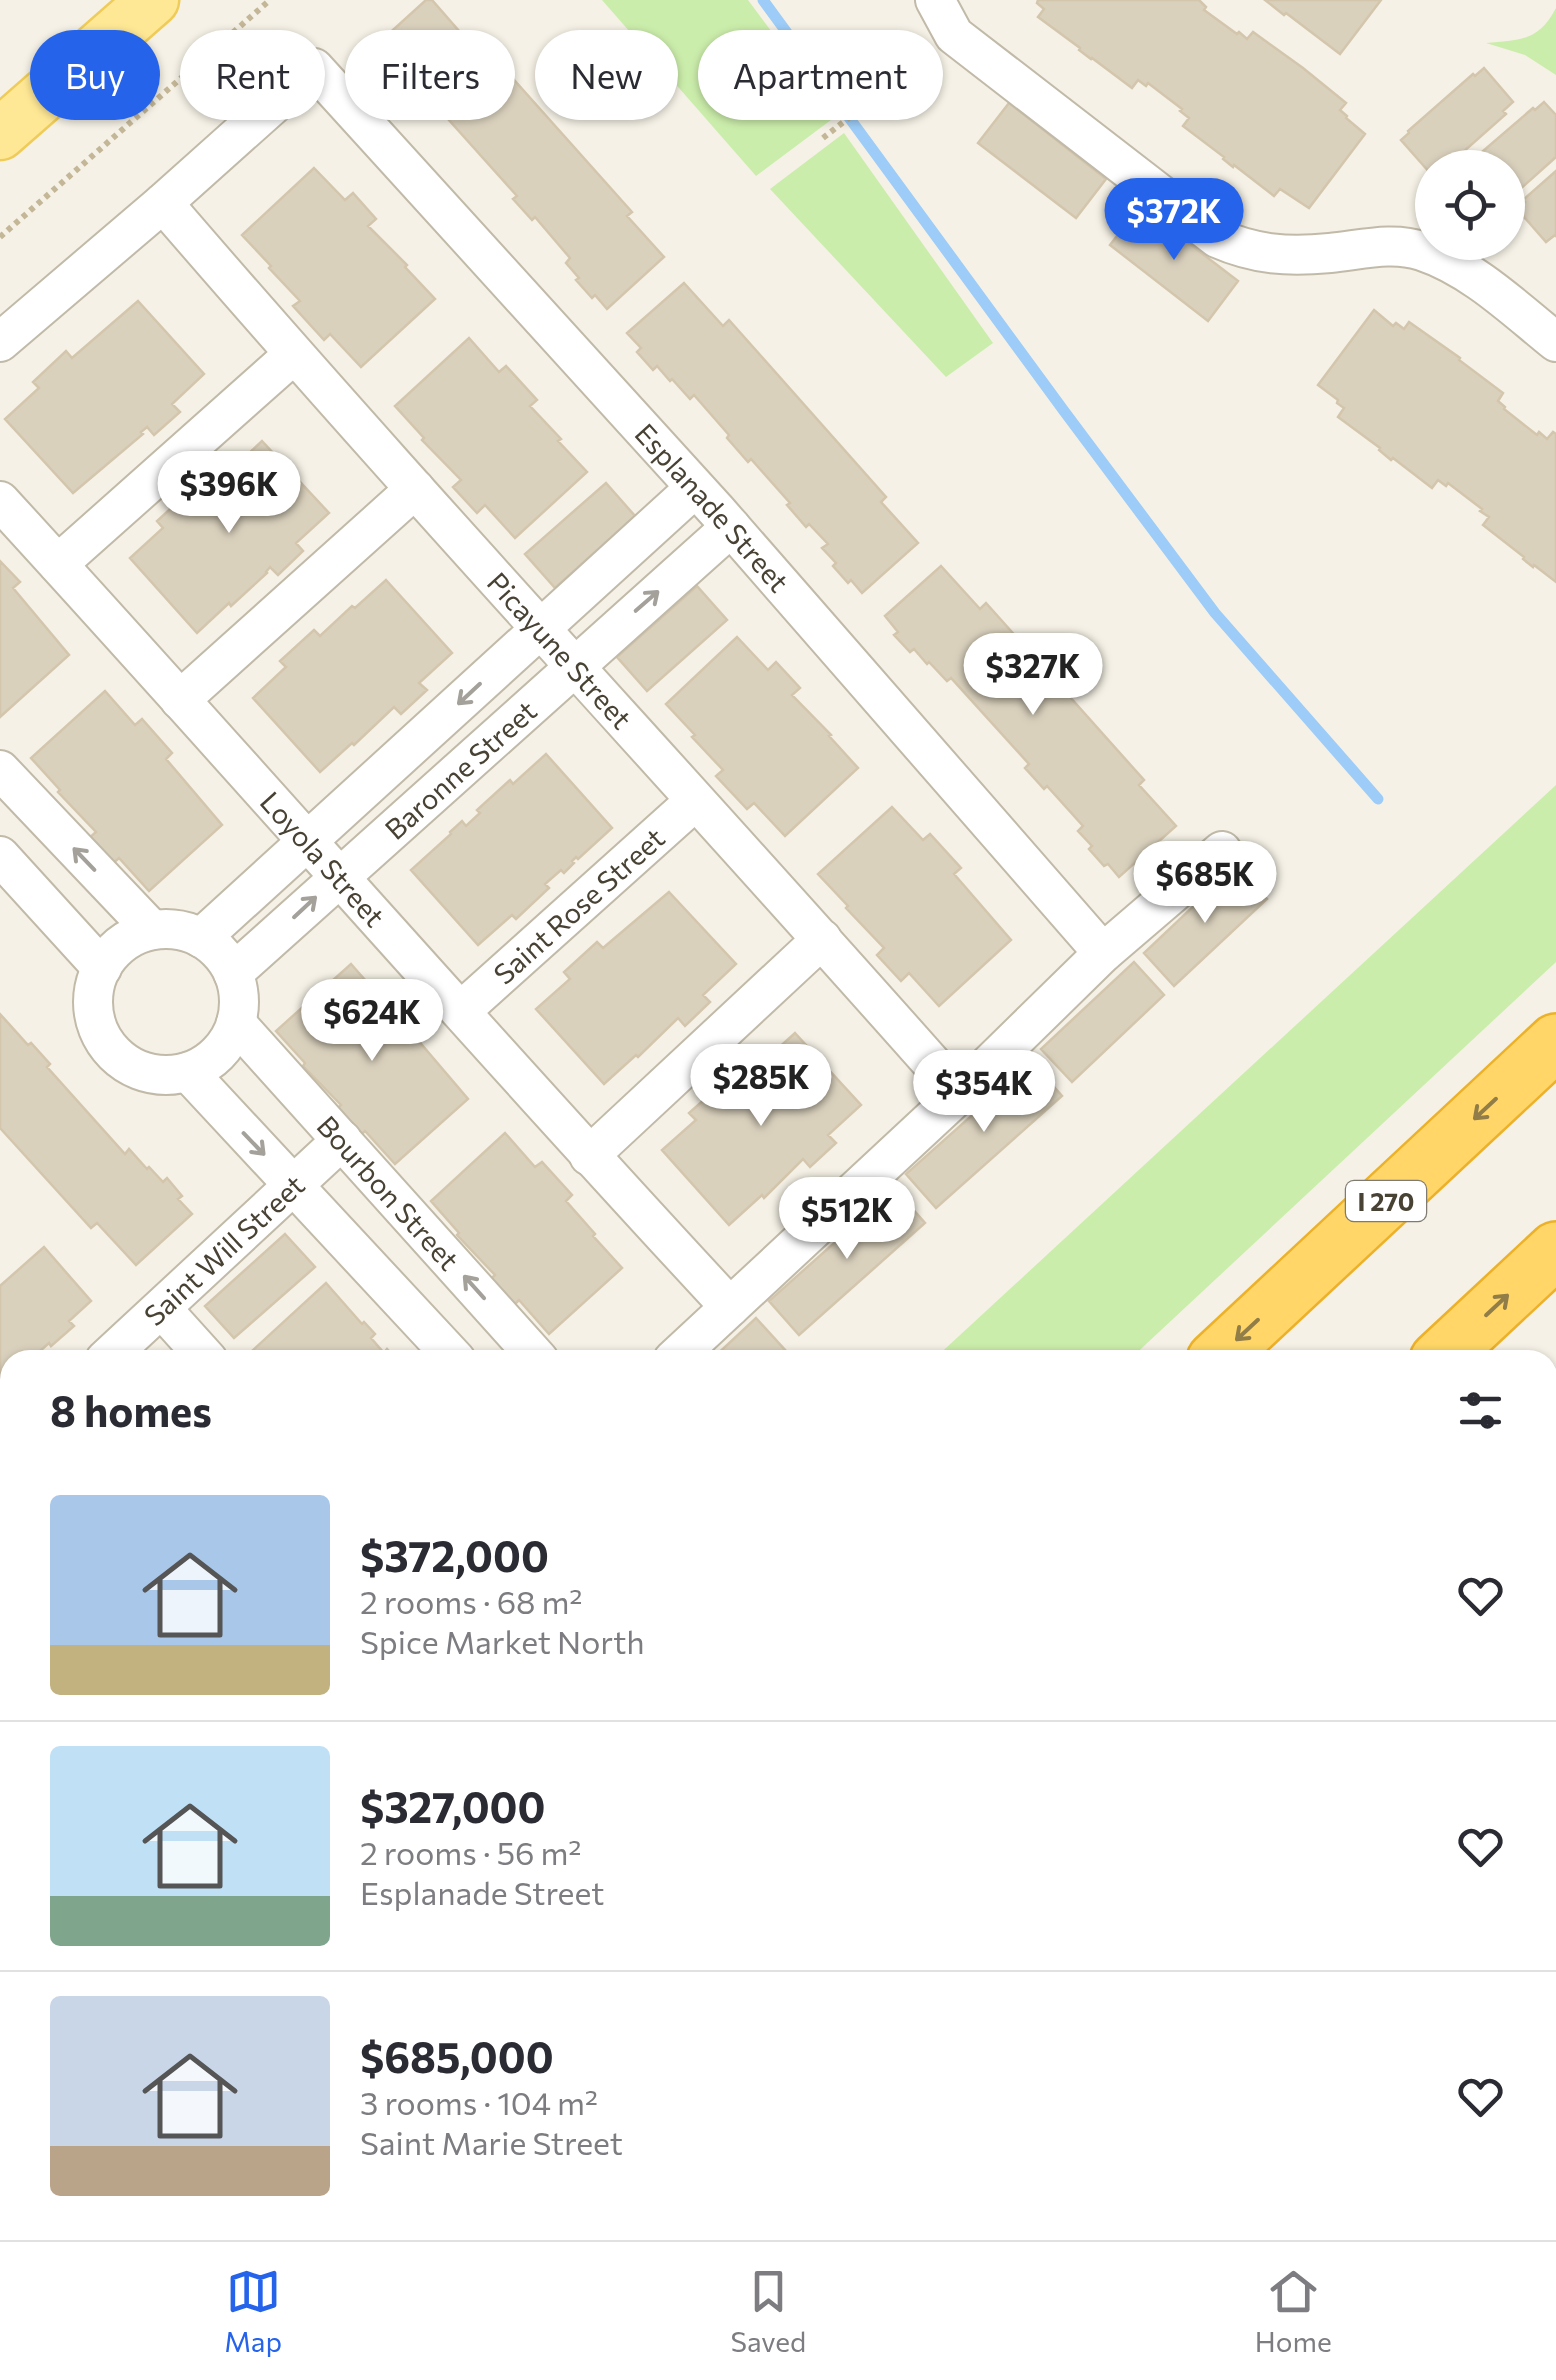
<!DOCTYPE html>
<html lang="en">
<head>
<meta charset="utf-8">
<style>
  body { margin:0; font-family:Commissioner,sans-serif; background:#f2f2f3; color:#2b2b33; height:100vh; display:flex; flex-direction:column; font-size:38px; white-space:nowrap }
  * { box-sizing:border-box; margin:0 }
  p { font-size:32px; color:#7c7c81 }
  .icon { flex:none; width:55px; height:55px; fill:none; stroke:currentColor; stroke-width:2; stroke-linecap:round; stroke-linejoin:round }
  .map { position:relative; flex:1; overflow:hidden }
  .panel { position:absolute; left:0px; top:1350px; width:1558px; height:890px; display:flex; flex-direction:column; background:#fff; border-radius:30px 30px 0 0; box-shadow:0 2px 8px #0004 }
  .panel>* { flex:none }
  .hud { position:absolute; left:30px; top:30px; width:1000px; height:90px; display:flex; gap:20px }
  .buttons { position:absolute; left:1415px; top:150px; display:grid; gap:20px }
  .buttons a { display:grid; place-items:center; width:110px; height:110px; border-radius:50%; background:#fff; box-shadow:0 2px 8px #0004; font-size:50px }
  .price { position:absolute; translate:-50% -85px; padding:0 22px; border-radius:35px; background:#fff; color:#222; font-size:32px; line-height:65px; filter:drop-shadow(0 2px 5px #0008) }
  .price::after { content:''; position:absolute; left:50%; top:60px; width:30px; height:22px; margin-left:-15px; background:inherit; clip-path:polygon(0 0,100% 0,50% 100%) }
  .price.on { background:#2563eb; color:#fff }
  ul { padding:0; list-style:none }
  li { display:flex; align-items:center; gap:30px; height:250px; padding:0 50px }
  li+li { border-top:2px solid #e1e1e2 }
  li span { display:grid; place-items:center; flex:none; width:280px; height:200px; border-radius:10px; color:#555 }
  li>.icon { margin-inline-start:auto }
  span .icon { width:120px; height:120px; fill:#fffc; stroke-width:1 }
  li b { font-size:42px }
  h2 { display:flex; justify-content:space-between; align-items:center; height:120px; padding:0 50px; font-size:42px }
  .tag { padding:0 35px; border-radius:45px; background:#fff; box-shadow:0 2px 8px #0004; font-size:35px; line-height:90px }
  .tag.on { background:#2563eb; color:#fff }
  .dock { display:flex; justify-content:space-around; align-items:center; height:140px; border-top:2px solid #e1e1e2; background:#fff; font-size:28px; color:#7c7c81 }
  .dock a { display:grid; justify-items:center; gap:5px }
  .dock .on { color:#2563eb }
  .map>svg:first-child { display:block }
</style>
</head>
<body>
<div class="map">
<svg width="1556" height="2240" viewBox="0 0 1556 2240">
  <rect width="100%" height="100%" fill="#f5f1e6"/>
  <!-- green -->
  <path fill="#cbedab" d="M602 0H748L835 117 756 176Z
    M1556 8V75L1525 55 1486 43C1520 40 1539 41 1556 8Z
    M844 133 993 343 946 377 770 189Z
    M1556 785V962L1129 1360H933Z
    M10 2203V2230H195L184 2240H0V2211Z"/>
  <g fill="none" stroke-linecap="round" stroke-linejoin="round">
    <!-- stream -->
    <path stroke="#9cccf7" stroke-width="11" d="M763 0 1064 411 1215 613 1378 799"/>
  </g>
  <!-- building -->
  <path fill="#dad1bd" stroke="#d3c6ad" stroke-width="2.5" d="M426 0H432L467 40 474 35 632 212 627 216 664 257 607 309 595 295 592 298 576 280 579 278 566 263 570 258 535 217 532 220 513 199 517 196 439 109 435 113 401 80 397 84 382 66 386 63 373 48Z
    M1038 0H1199L1206 7 1204 10 1237 34 1239 32 1247 39 1253 32 1303 68 1346 103 1340 110 1347 116 1346 118 1365 134 1309 208 1280 189 1274 196 1234 165 1233 167 1223 159 1224 157 1183 126 1189 118 1180 111 1182 109 1148 83 1146 86 1138 80 1132 88 1092 58 1091 59 1079 50 1080 48 1038 17 1044 9 1037 3Z
    M1265 0H1381L1340 54 1286 13 1284 15Z
    M1484 68 1513 102 1503 111 1506 114 1445 168H1432L1430 173 1401 140 1409 133 1408 131 1473 74 1475 76Z
    M1544 102 1556 115V157L1508 200V168H1469L1468 164 1533 108 1535 110Z
    M1009 103 1106 179 1076 218 978 143Z
    M314 168 345 200 353 193 376 219 368 226 407 265 405 267 435 299 361 367 330 334 324 340 293 306 300 301 269 268 271 266 242 235Z
    M1556 171V236L1555 235 1546 242 1517 209 1525 202 1523 200Z
    M1140 206 1238 281 1208 321 1110 245Z
    M684 283 723 326 729 320 886 497 881 502 918 543 862 593 851 580 848 583 833 566 836 563 822 548 828 544 809 524 806 527 787 505 790 503 751 459 748 462 727 438 729 435 694 395 690 399 672 379 670 381 657 366 653 370 637 352 641 348 627 333Z
    M138 301 204 374 172 404 180 412 154 435 147 427 141 432 143 434 73 493 5 419 39 388 33 382 66 351 72 358Z
    M1374 310 1393 326 1396 323 1404 329 1409 322 1460 358 1459 360 1503 393 1498 401 1505 407 1504 409 1537 435 1539 432 1547 439 1553 432 1556 434V582L1534 565 1533 567 1523 559 1524 557 1483 525 1489 517 1480 511 1482 509 1448 483 1446 486 1438 480 1432 488 1393 458 1391 460 1379 450 1380 448 1338 417 1344 408 1337 403 1338 400 1318 385Z
    M469 338 499 372 506 366 537 400 530 406 561 439 558 441 587 472 515 538 485 505 477 513 453 487 461 480 422 440 424 438 395 406Z
    M262 441 329 513 296 543 303 551 278 575 270 567 266 572 267 573 231 606 229 603 197 633 130 558 163 528 157 521 191 490 196 497 229 467 232 469Z
    M606 483 635 516 555 588 525 554Z
    M0 561 20 582 13 588 69 655 0 717Z
    M941 566 980 609 986 603 1144 780 1139 785 1176 826 1119 877 1108 864 1104 866 1089 849 1092 846 1078 831 1083 826 1047 786 1044 789 1025 768 1029 764 951 678 947 681 929 662 927 664 914 649 910 652 894 635 898 632 885 616Z
    M386 580 452 653 419 683 427 690 401 714 394 707 354 745 352 743 320 772 253 698 286 667 280 661 314 630 320 636 352 606 355 608Z
    M697 586 727 620 647 691 617 657Z
    M737 637 768 670 776 662 800 688 792 695 831 735 829 736 858 768 785 836 754 803 747 809 716 776 723 770 692 737 695 735 666 704Z
    M105 691 135 725 142 719 172 753 166 759 222 825 149 891 119 858 111 865 88 839 96 832 58 792 60 790 31 758Z
    M546 754 612 828 578 859 576 857 572 861 574 863 564 873 561 870 545 884 549 888 516 919 512 915 478 945 411 870 451 834 450 832 462 821 466 826 480 813 477 810 510 780 513 784Z
    M892 807 923 840 930 834 961 868 954 874 1011 940 939 1006 909 973 901 981 877 955 884 948 846 908 848 906 818 874Z
    M1236 866 1267 899 1174 986 1144 953Z
    M669 892 736 964 703 995 710 1002 685 1026 678 1018 638 1057 636 1055 604 1084 536 1009 570 979 564 972 597 942 603 948Z
    M1134 962 1164 995 1072 1082 1041 1049Z
    M351 964 381 998 388 992 418 1026 411 1032 468 1099 395 1164 365 1131 357 1138 334 1112 341 1105 303 1066 305 1063 276 1031Z
    M0 1014 28 1045 31 1043 50 1064 47 1067 125 1154 129 1149 147 1169 149 1167 163 1182 167 1178 182 1196 178 1199 192 1214 136 1265 97 1223 91 1228 0 1128Z
    M795 1033 861 1105 828 1135 836 1143 810 1167 803 1159 764 1198 762 1195 729 1225 662 1150 696 1120 689 1113 723 1083 729 1089 762 1059 764 1061Z
    M1032 1062 1062 1096 936 1208 906 1174Z
    M505 1133 535 1167 542 1162 572 1195 566 1201 595 1234 593 1236 622 1268 549 1334 519 1300 511 1308 488 1282 495 1275 457 1235 459 1233 431 1201Z
    M895 1189 925 1223 799 1335 769 1301Z
    M285 1234 315 1267 234 1338 205 1306Z
    M44 1247 91 1301 69 1321 74 1326 51 1346 49 1343 30 1360H10V1373L4 1379 8 1384 0 1390V1286Z
    M326 1283 362 1324 364 1322 375 1334 371 1338 384 1353 387 1349 397 1360H260L252 1351Z
    M756 1318 786 1351 776 1360H711Z
    M0 1655 8 1664 4 1669 10 1676V1809L2 1816 0 1813Z"/>
  <g fill="none" stroke-linecap="round" stroke-linejoin="round">
    <!-- minor casing -->
    <g stroke="#c1baa8" stroke-width="42">
      <g id="minor">
        <path d="M935 0 954 35 1217 238C1256 255 1288 257 1330 253 1361 250 1392 241 1422 251 1473 268 1515 309 1556 342"/>
        <path id="s1" d="M163 203C423 505 696 796 959 1094"/>
        <path id="s2" d="M0 342 163 203 314 68 717 511 1103 953"/>
        <path id="s3" d="M0 501C245 768 483 1042 730 1307"/>
        <path d="M58 564 293 355"/>
        <path d="M180 700 415 489"/>
        <path d="M0 770 152 930"/>
        <path d="M0 856 102 968"/>
        <circle cx="166" cy="1002" r="73"/>
        <path d="M201 938 695 488"/>
        <path id="s4" d="M233 973 731 527"/>
        <path id="s5" d="M461 1011 695 801"/>
        <path id="s6" d="M236 1023 539 1360"/>
        <path d="M188 1072 456 1360"/>
        <path d="M589 1156 822 939"/>
        <path d="M162 1309 208 1360"/>
        <path id="s7" d="M105 1360 342 1140"/>
        <path d="M673 1360 959 1094 1103 953 1222 851"/>
        <path d="M0 1455 10 1446"/>
        <path d="M0 1581 10 1593"/>
        <path d="M0 1869 10 1880"/>
        <path d="M1548 2057 1556 2064"/>
      </g>
    </g>
    <!-- major casing -->
    <g stroke="#efcc59" stroke-width="55">
      <path id="major" d="M0 134 153 0"/>
    </g>
    <!-- highway casing -->
    <g stroke="#ecb128" stroke-width="60">
      <path id="highway" d="M1215 1360 1556 1042
        M1438 1360 1556 1250
        M272 2240 283 2230
        M495 2240 506 2230"/>
    </g>
    <!-- path -->
    <path stroke="#c4b797" stroke-width="6" stroke-dasharray="5 5" stroke-linecap="butt" d="M823 138 924 59
      M0 237 270 0"/>
    <!-- minor -->
    <use href="#minor" stroke="#fff" stroke-width="38"/>
    <!-- major -->
    <use href="#major" stroke="#ffe895" stroke-width="50"/>
    <!-- highway -->
    <use href="#highway" stroke="#ffd667" stroke-width="55"/>
  </g>
  <!-- one-way arrows -->
  <defs><path id="oneway-shaft" d="M-6 0H5M1.5-3L5.5 0L1.5 3" fill="none" stroke-width="1.6" stroke-linecap="round" stroke-linejoin="round" transform="scale(2.5)"/></defs>
  <g stroke="#a4a09a">
    <use href="#oneway-shaft" transform="translate(647 601) rotate(-41)"/>
    <use href="#oneway-shaft" transform="translate(469 694) rotate(137)"/>
    <use href="#oneway-shaft" transform="translate(84 859) rotate(-134)"/>
    <use href="#oneway-shaft" transform="translate(305 907) rotate(-43)"/>
    <use href="#oneway-shaft" transform="translate(254 1144) rotate(46)"/>
    <use href="#oneway-shaft" transform="translate(474 1287) rotate(-132)"/>
  </g>
  <g stroke="#917d48">
    <use href="#oneway-shaft" transform="translate(1485 1109) rotate(137)"/>
    <use href="#oneway-shaft" transform="translate(1497 1305) rotate(-43)"/>
    <use href="#oneway-shaft" transform="translate(1247 1330) rotate(137)"/>
  </g>
  <g text-anchor="middle" dominant-baseline="central" stroke-width="9" stroke-linejoin="round" paint-order="stroke">
    <!-- shield labels -->
    <rect fill="#fff" stroke="#7f7b71" stroke-width="2.5" x="1346" y="1181" width="80" height="40" rx="8"/>
    <g font-size="25" font-weight="bold" fill="#484234">
      <text x="1386" y="1201">I 270</text>
    </g>
    <!-- street labels -->
    <g font-size="28" fill="#484234" stroke="#fff">
      <text stroke="none"><textPath href="#s2" startOffset="1010">Esplanade Street</textPath></text>
      <text stroke="none"><textPath href="#s1" startOffset="598">Picayune Street</textPath></text>
      <text stroke="none"><textPath href="#s4" startOffset="305">Baronne Street</textPath></text>
      <text stroke="none"><textPath href="#s3" startOffset="482">Loyola Street</textPath></text>
      <text stroke="none"><textPath href="#s5" startOffset="158">Saint Rose Street</textPath></text>
      <text stroke="none"><textPath href="#s6" startOffset="228">Bourbon Street</textPath></text>
      <text stroke="none"><textPath href="#s7" startOffset="162">Saint Will Street</textPath></text>
    </g>
  </g>
</svg>
<div class="buttons">
<a><svg class="icon" aria-label="locate" viewBox="0 0 24 24"><circle cx="12" cy="12" r="6"/><path d="M12 2v4M12 18v4M2 12h4M18 12h4"/></svg></a>
</div>
<b class="price on" style="left:1174px;top:263px">$372K</b>
<b class="price" style="left:229px;top:536px">$396K</b>
<b class="price" style="left:1033px;top:718px">$327K</b>
<b class="price" style="left:1205px;top:926px">$685K</b>
<b class="price" style="left:372px;top:1064px">$624K</b>
<b class="price" style="left:761px;top:1129px">$285K</b>
<b class="price" style="left:984px;top:1135px">$354K</b>
<b class="price" style="left:847px;top:1262px">$512K</b>
<div class="hud">
<a class="tag on">Buy</a>
<a class="tag">Rent</a>
<a class="tag">Filters</a>
<a class="tag">New</a>
<a class="tag">Apartment</a>
</div>
<section class="panel">
<h2>8 homes<svg class="icon" aria-label="filters" viewBox="0 0 24 24"><path d="M4 7h16M4 17h16"/><circle cx="9" cy="7" r="2"/><circle cx="15" cy="17" r="2"/></svg></h2>
<ul>
<li><span style="background:linear-gradient(#a9c7e8 75%,#c2b280 0)"><svg class="icon" aria-label="home" viewBox="0 0 24 24"><path d="M3 11l9-7 9 7M6 9v11h12V9"/></svg></span><div><b>$372,000</b><p>2 rooms · 68 m²</p><p>Spice Market North</p></div><svg class="icon" aria-label="heart" viewBox="0 0 24 24"><path d="M12 20l-8-8c-3-5 5-10 8-4 3-6 11-1 8 4z"/></svg></li>
<li><span style="background:linear-gradient(#bfe0f5 75%,#7fa58c 0)"><svg class="icon" aria-label="home" viewBox="0 0 24 24"><path d="M3 11l9-7 9 7M6 9v11h12V9"/></svg></span><div><b>$327,000</b><p>2 rooms · 56 m²</p><p>Esplanade Street</p></div><svg class="icon" aria-label="heart" viewBox="0 0 24 24"><path d="M12 20l-8-8c-3-5 5-10 8-4 3-6 11-1 8 4z"/></svg></li>
<li><span style="background:linear-gradient(#c9d6e8 75%,#b9a48a 0)"><svg class="icon" aria-label="home" viewBox="0 0 24 24"><path d="M3 11l9-7 9 7M6 9v11h12V9"/></svg></span><div><b>$685,000</b><p>3 rooms · 104 m²</p><p>Saint Marie Street</p></div><svg class="icon" aria-label="heart" viewBox="0 0 24 24"><path d="M12 20l-8-8c-3-5 5-10 8-4 3-6 11-1 8 4z"/></svg></li>
</ul>
</section>
</div>
<nav class="dock">
<a class="on"><svg class="icon" aria-label="map" viewBox="0 0 24 24"><path d="M3 6l6-2 6 2 6-2v14l-6 2-6-2-6 2zM9 4v14M15 6v14"/></svg>Map</a>
<a><svg class="icon" aria-label="saved" viewBox="0 0 24 24"><path d="M7 4h10v16l-5-4-5 4z"/></svg>Saved</a>
<a><svg class="icon" aria-label="home" viewBox="0 0 24 24"><path d="M3 11l9-7 9 7M6 9v11h12V9"/></svg>Home</a>
</nav>
</body>
</html>
